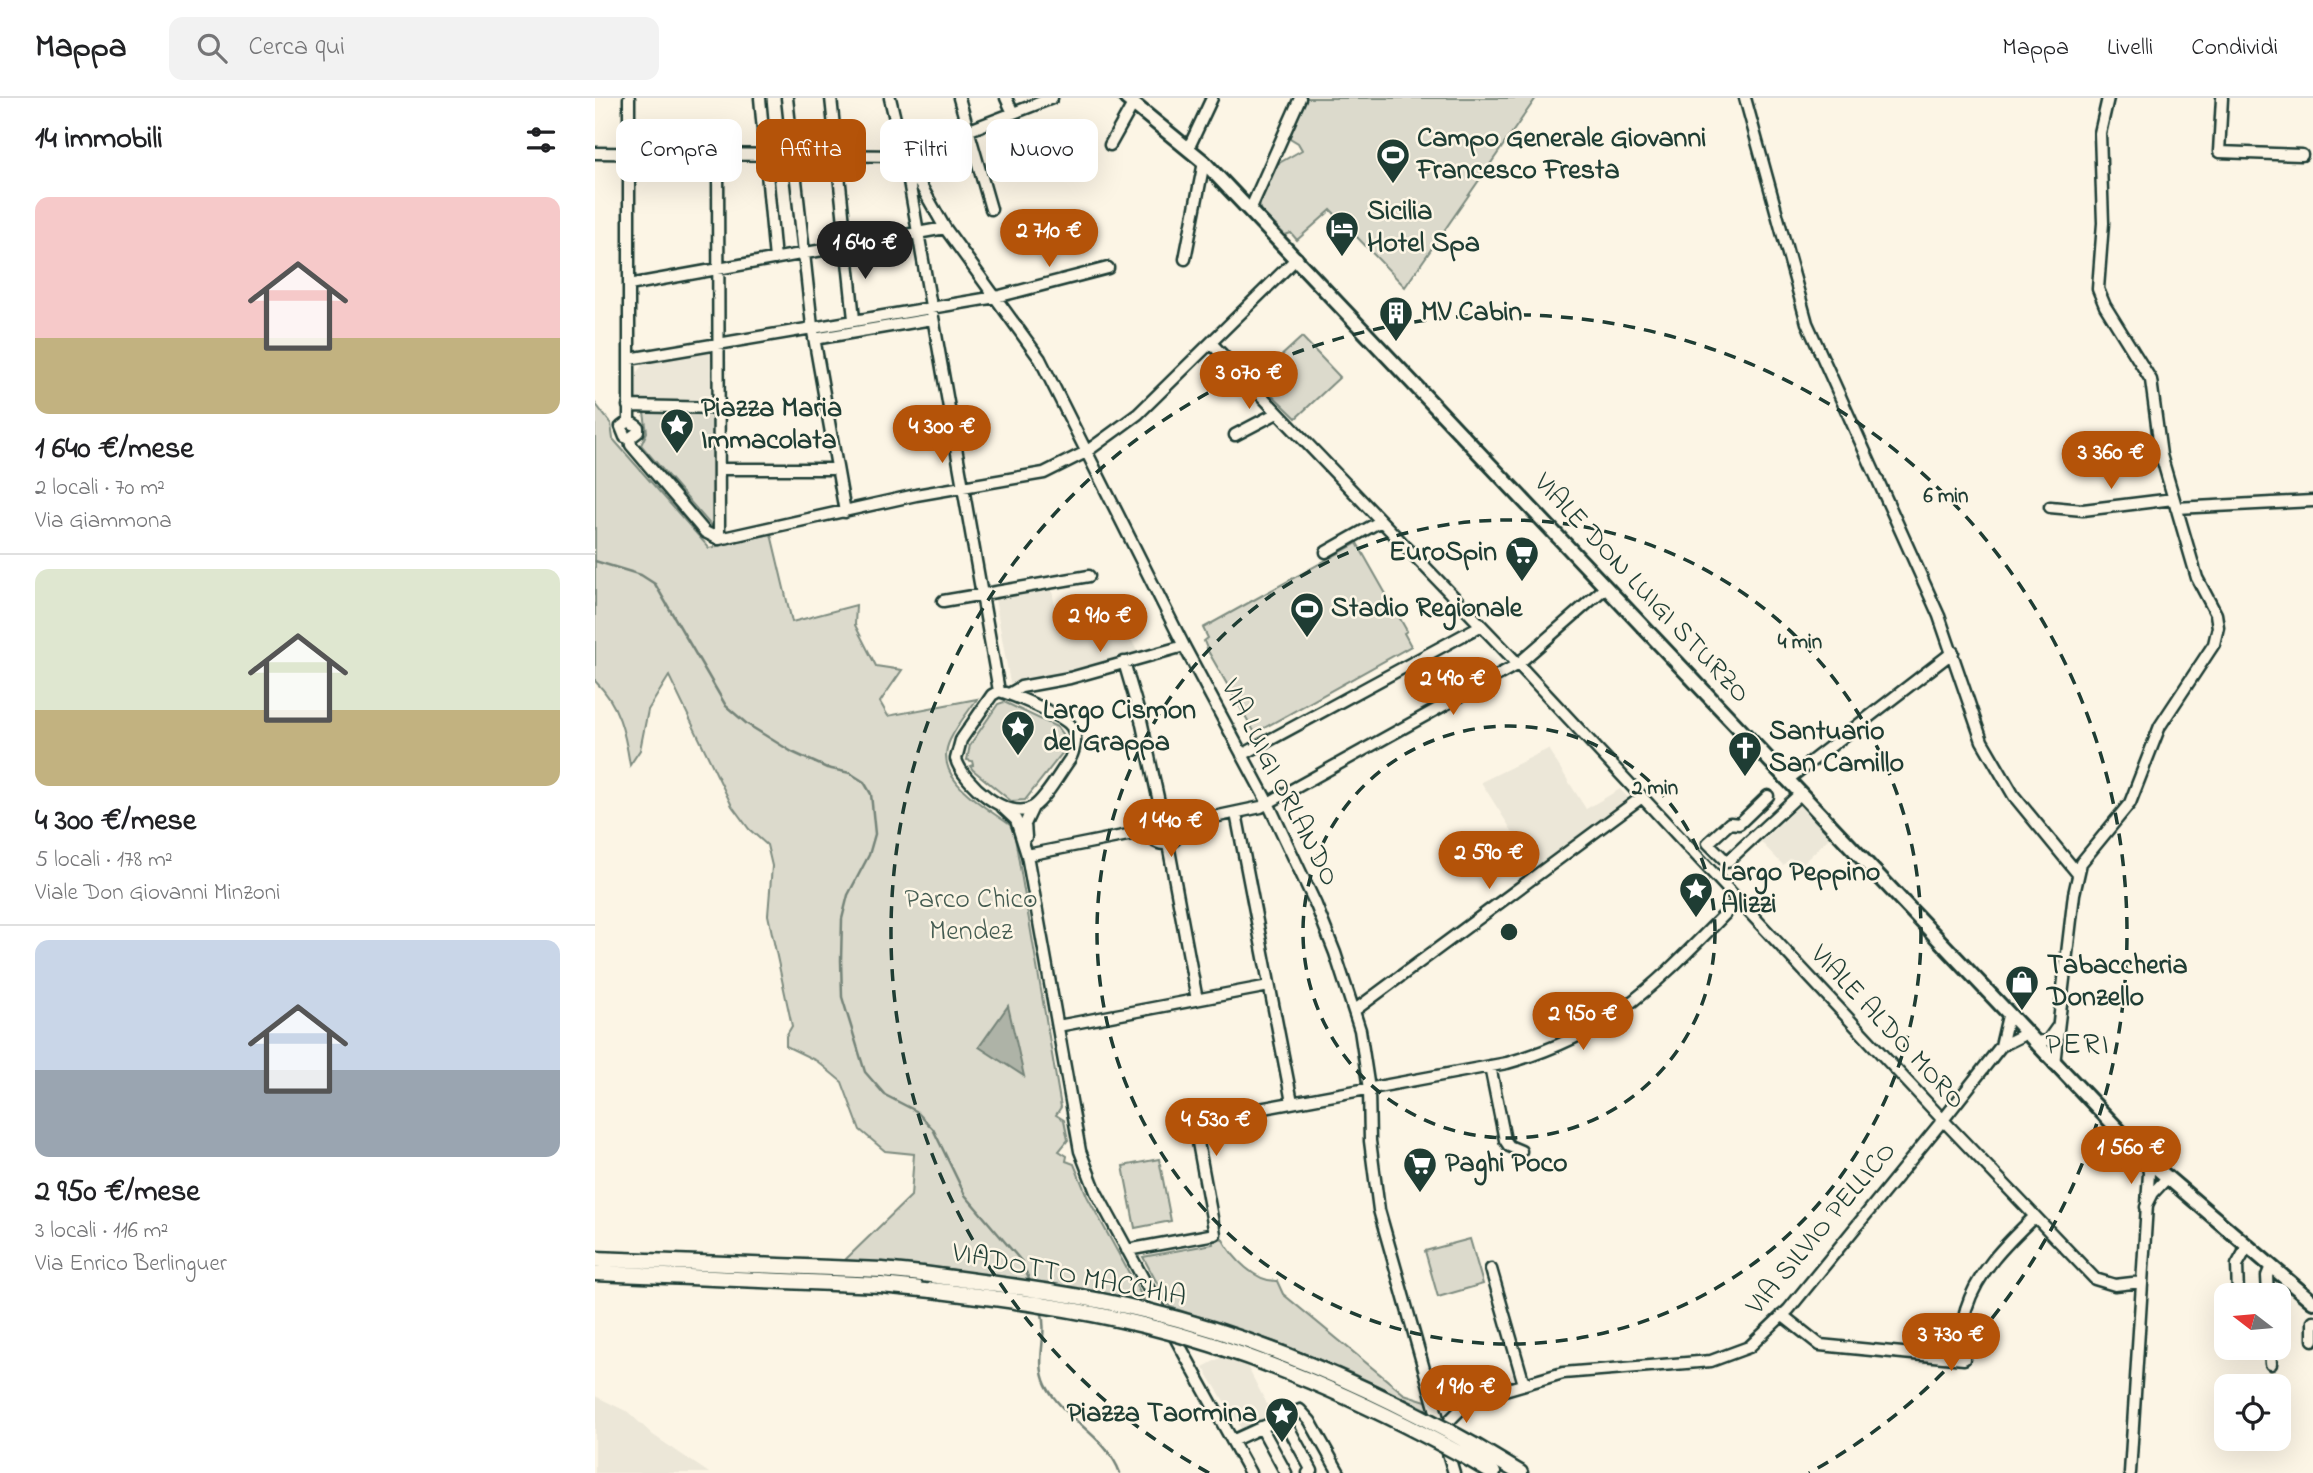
<!DOCTYPE html>
<html lang="it">
<head>
<meta charset="utf-8">
<style>
  body { margin:0; font-family:"Indie Flower",sans-serif; background:#f2f2f2; color:#202124; height:100vh; display:flex; flex-direction:column; font-size:26px; white-space:nowrap }
  * { box-sizing:border-box; margin:0 }
  p { font-size:23px; color:#757577 }
  .icon { flex:none; width:38px; height:38px; fill:none; stroke:currentColor; stroke-width:2; stroke-linecap:round; stroke-linejoin:round }
  .map { position:relative; flex:1; overflow:hidden }
  .side { display:flex; flex-direction:column; background:#fff; width:595px }
  .side>* { flex:none }
  .top-card { position:absolute; left:21px; top:21px; width:665px; height:63px; display:flex; gap:14px }
  .needle { width:46px; rotate:286deg }
  .fabs { position:absolute; left:1619px; top:1185px; display:grid; gap:14px }
  .fabs a { display:grid; place-items:center; width:77px; height:77px; border-radius:14px; background:#fff; box-shadow:0 7px 28px #0002; font-size:35px }
  .price { position:absolute; translate:-50% -60px; padding:0 16px; border-radius:24px; background:#b45309; color:#fff; font-size:23px; line-height:46px; filter:drop-shadow(0 2px 4px #0008) }
  .price::after { content:''; position:absolute; left:50%; top:42px; width:21px; height:16px; margin-left:-10px; background:inherit; clip-path:polygon(0 0,100% 0,50% 100%) }
  .price.on { background:#222; color:#fff }
  ul { padding:0; list-style:none }
  li { display:grid; align-content:center; gap:14px; height:371px; padding:0 35px }
  li+li { border-top:2px solid #e0e0e0 }
  li span { display:grid; place-items:center; height:217px; border-radius:14px; color:#555 }
  li>.icon { margin-inline-start:auto }
  span .icon { width:126px; height:126px; fill:#fffc; stroke-width:1 }
  li b { font-size:30px }
  h2 { display:flex; justify-content:space-between; align-items:center; height:84px; padding:0 35px; font-size:30px }
  .tag { padding:0 24px; border-radius:14px; background:#fff; box-shadow:0 7px 28px #0002; font-size:24px; line-height:63px }
  .tag.on { background:#b45309; color:#fff }
  header { display:flex; align-items:center; gap:42px; box-sizing:border-box; height:98px; padding:0 35px; background:#fff; border-bottom:2px solid #e0e0e0 }
  header strong { font-size:33px }
  nav { display:flex; gap:38px; margin-inline-start:auto; font-size:24px }
  .search { width:490px; height:63px; background:#f2f2f2; display:flex; align-items:center; gap:18px; box-sizing:border-box; padding:0 24px; border-radius:14px; color:#757577; font-size:26px }
  main { display:flex; flex:1; min-height:0 }
  .map>svg:first-child { display:block }
</style>
</head>
<body>
<header>
<strong>Mappa</strong>
<div class="search"><svg class="icon" aria-label="search" viewBox="0 0 24 24"><circle cx="10" cy="10" r="6"/><path d="M15 15l6 6"/></svg>Cerca qui</div>
<nav><a>Mappa</a><a>Livelli</a><a>Condividi</a></nav>
</header>
<main>
<section class="side">
<h2>14 immobili<svg class="icon" aria-label="filters" viewBox="0 0 24 24"><path d="M4 7h16M4 17h16"/><circle cx="9" cy="7" r="2"/><circle cx="15" cy="17" r="2"/></svg></h2>
<ul>
<li><span style="background:linear-gradient(#f6c9c9 65%,#c2b280 0)"><svg class="icon" aria-label="home" viewBox="0 0 24 24"><path d="M3 11l9-7 9 7M6 9v11h12V9"/></svg></span><div><b>1 640 €/mese</b><p>2 locali · 70 m²</p><p>Via Giammona</p></div></li>
<li><span style="background:linear-gradient(#dfe7d0 65%,#c2b280 0)"><svg class="icon" aria-label="home" viewBox="0 0 24 24"><path d="M3 11l9-7 9 7M6 9v11h12V9"/></svg></span><div><b>4 300 €/mese</b><p>5 locali · 178 m²</p><p>Viale Don Giovanni Minzoni</p></div></li>
<li><span style="background:linear-gradient(#c9d6e8 60%,#9aa5b1 0)"><svg class="icon" aria-label="home" viewBox="0 0 24 24"><path d="M3 11l9-7 9 7M6 9v11h12V9"/></svg></span><div><b>2 950 €/mese</b><p>3 locali · 116 m²</p><p>Via Enrico Berlinguer</p></div></li>
</ul>
</section>
<div class="map">
<svg width="1718" height="1375" viewBox="0 0 1718 1375">
  <rect width="100%" height="100%" fill="#fcf5e5"/>
  <filter id="ink" filterUnits="userSpaceOnUse"><feTurbulence type="fractalNoise" baseFrequency=".0143" numOctaves="2"/><feDisplacementMap in="SourceGraphic" scale="14" xChannelSelector="R" yChannelSelector="G"/><feConvolveMatrix kernelMatrix="1 2 1 2 8 2 1 2 1" color-interpolation-filters="sRGB"/></filter>
  <g filter="url(#ink)">
    <!-- built -->
    <path fill="#ece7d8" d="M118 253 119 305 41 304 42 274 49 265Z
      M457 492 465 536 531 531 543 555 494 570 415 585 400 501Z
      M953 651 991 711 1025 691 1034 701 940 769 886 684Z
      M1205 707 1235 739 1204 769 1196 760 1188 767 1166 744Z
      M629 1258 651 1266 678 1318 647 1332 608 1269Z
      M0 1298 33 1314 58 1337 114 1375H0Z"/>
    <!-- green -->
    <path fill="#dcdacc" stroke="#7e8c80" stroke-width="2" d="M708 0H941L810 189 736 112 702 142 696 135 690 137 665 112 664 100 679 68 707 52 703 45 690 37Z
      M707 239 745 279 701 320 661 281Z
      M0 305 16 326 18 341 114 450 176 436 197 524 261 507 260 527 281 568 307 572 285 604 293 618 382 601C373 614 362 627 355 642 336 681 390 708 415 727L419 734 466 1009 461 1017 469 1022 473 1042 464 1053 472 1058 471 1063 479 1066 492 1098 550 1204 348 1170 250 1162 316 1098 319 1056 290 1053 265 1032 247 984 222 963 191 948V938L197 928 173 817 177 768 172 747 154 731 137 708 74 578 53 612 45 652 35 667C30 635 24 606 0 583Z
      M49 315H118L119 431 46 347 52 334Z
      M762 445 812 533 809 535 816 548 660 635 613 553 609 543 613 540 608 530Z
      M409 604 462 629 470 640 468 654 430 702 416 703 378 672 375 668 378 667 377 663 372 662 375 647 403 606Z
      M564 1061 576 1123 540 1130 528 1068Z
      M627 1140C638 1161 661 1184 682 1183L688 1196 809 1296 831 1303 835 1313 756 1275 686 1246 575 1209 548 1159 618 1146V1143Z
      M875 1141 888 1186 843 1199 830 1153Z"/>
    <!-- water -->
    <path fill="#aeb3a7" stroke="#758479" stroke-width="2" d="M413 908 429 978 384 949Z"/>
    <g fill="none" stroke-linecap="round" stroke-linejoin="round">
      <!-- stream -->
      <path stroke="#758479" stroke-width="2.5" d="M0 463 46 477 60 486 131 608 152 626 197 654 232 670 255 675 269 684 276 696 280 736 274 757 253 797 247 821 246 862 247 899 270 974 290 997 321 1013 338 1031 370 1097 427 1164 436 1186
        M446 1212C454 1237 439 1262 451 1287 468 1321 512 1338 525 1375"/>
      <!-- minor casing -->
      <g stroke="#1f3d34" stroke-width="15">
        <path id="minor" d="M34 0V323L43 329V334L35 340 36 347 110 434 124 441 321 397 449 375 491 354 543 316 702 160
          M165 0 180 161
          M192 0 217 228 250 414
          M236 0 259 221
          M295 0 312 72 404 593
          M364 0 396 111
          M411 0 418 15
          M1150 0 1212 225 1344 518 1387 643 1419 698 1483 776
          M1627 0 1624 54 1707 57
          M515 47 538 6
          M594 49 617 0
          M0 55 308 58 457 0
          M123 57 124 441
          M312 72 325 86 350 130 445 261 589 548 673 705 721 807 740 855 765 932 774 991 775 1043 784 1112 846 1331
          M655 112 705 0
          M590 161 609 64
          M34 187 350 130
          M219 241 337 221
          M617 246 923 566 1348 1022 1500 1181 1520 1187 1546 1184
          M34 261 401 199 513 170
          M33 308 124 310
          M34 323 26 329 30 339 35 340
          M640 337 682 315
          M124 371H242
          M1455 409 1488 412 1578 401
          M1581 410 1718 403
          M731 454 784 424
          M348 503 494 478
          M529 564 546 622 566 713
          M404 593C418 597 468 617 476 628 483 637 480 651 475 661 466 673 450 702 438 709 413 725 367 683 361 661L366 642 397 597Z
          M414 596 426 589 475 580 589 548
          M647 657 885 528
          M1192 682 1358 554
          M1173 698 1144 726 1135 725 1113 745 1132 764 1205 696
          M405 707 421 722 432 757 485 1053 501 1094 569 1219
          M553 730a16 16 0 1 1 32 0a16 16 0 1 1-32 0Z
          M641 715 697 1004
          M586 726 666 709 923 566 1011 489
          M431 739 430 726 438 709
          M573 746 602 902
          M432 757 553 733
          M760 912 1047 699
          M463 928 674 888
          M1439 945 1453 942 1463 928
          M1406 948 1430 936
          M1459 966 1479 796 1486 765 1535 705 1565 628 1619 546 1623 529 1621 516 1602 480 1566 357 1556 282 1510 208 1503 191 1508 125 1505 35 1513 0
          M895 968 910 1042 914 1048 926 1053
          M1551 1109 1558 1095 1571 1081
          M532 1152 620 1136 599 1023 912 965C1022 934 1065 881 1143 803
          M896 1171 929 1286
          M1643 1197 1642 1167 1652 1149
          M1673 1197 1672 1178 1676 1168
          M1187 1217 1225 1247 1369 1261C1369 1245 1367 1226 1371 1211 1383 1173 1411 1146 1439 1119
          M1718 1223V1242
          M576 1232 655 1375
          M1675 1250 1676 1266
          M834 1287 852 1299 875 1302 968 1275 1116 1263 1154 1249 1194 1211 1348 1022 1406 948 1413 918
          M687 1318 717 1373 713 1375
          M666 1329 691 1375
          M850 1337 855 1322 875 1302
          M637 1343 705 1312 715 1323 744 1375
          M850 1345 859 1375
          M1535 1375 1554 1075 1552 1062"/>
      </g>
      <!-- major casing -->
      <g stroke="#1f3d34" stroke-width="18">
        <path id="major" d="M531 0 609 64 1552 1062 1718 1204"/>
      </g>
      <!-- highway casing -->
      <g stroke="#1f3d34" stroke-width="19">
        <path id="highway" d="M0 1161 287 1172 327 1176
          M0 1175 286 1187 337 1192
          M880 1348 925 1375
          M873 1360 898 1375"/>
      </g>
      <!-- minor -->
      <use href="#minor" stroke="#fcf5e5" stroke-width="10"/>
      <!-- major -->
      <use href="#major" stroke="#fcf5e5" stroke-width="12"/>
      <!-- highway -->
      <use href="#highway" stroke="#fcf5e5" stroke-width="14"/>
      <!-- highway-bridge casing -->
      <g stroke="#1f3d34" stroke-width="19" stroke-linecap="butt">
        <path id="highway-bridge" d="M327 1176C402 1186 478 1195 552 1213 668 1241 777 1290 880 1348
          M337 1192C408 1201 479 1210 548 1227 663 1255 770 1304 873 1360"/>
      </g>
      <!-- highway-bridge -->
      <use href="#highway-bridge" stroke="#fcf5e5" stroke-width="14"/>
    </g>
  </g>
  <!-- distance rings -->
  <g fill="none" stroke="#1f3d34" stroke-width="3.5" stroke-dasharray="12 9">
    <circle cx="914" cy="834" r="206"/>
    <circle cx="914" cy="834" r="412"/>
    <path d="M614 1375A618 618 0 1 1 1214 1375"/>
  </g>
  <!-- icons -->
  <defs>
    <g id="stadium-pin" transform="scale(1.75)"><path d="M0 17L-7.5 6A9.5 9.5 0 1 1 7.5 6Z" fill="#1f3d34" stroke="#fcf5e5"/><path d="M0-5a6.5 5 0 1 0 0 10a6.5 5 0 1 0 0-10ZM-3.5-1.8h7v3.6h-7Z" fill="#fff"/></g>
    <g id="hotel-pin" transform="scale(1.75)"><path d="M0 17L-7.5 6A9.5 9.5 0 1 1 7.5 6Z" fill="#1f3d34" stroke="#fcf5e5"/><path d="M-6-4.5h1.5V1H6V5H4.5V3h-9V5H-6ZM-4 0a1.8 1.8 0 1 1 3.6 0ZM.5 0V-2.5h3Q6-2.5 6 0Z" fill="#fff"/></g>
    <g id="building-pin" transform="scale(1.75)"><path d="M0 17L-7.5 6A9.5 9.5 0 1 1 7.5 6Z" fill="#1f3d34" stroke="#fcf5e5"/><path d="M-4-6H4V6H1V3H-1V6H-4ZM-2.5-4.3h1.7v1.8h-1.7ZM.8-4.3h1.7v1.8H.8ZM-2.5-1h1.7V.8h-1.7ZM.8-1h1.7V.8H.8Z" fill="#fff"/></g>
    <g id="sight-pin" transform="scale(1.75)"><path d="M0 17L-7.5 6A9.5 9.5 0 1 1 7.5 6Z" fill="#1f3d34" stroke="#fcf5e5"/><path d="M0-6L1.8-2.2L6-1.7L2.9 1.2L3.7 5.4L0 3.3L-3.7 5.4L-2.9 1.2L-6-1.7L-1.8-2.2Z" fill="#fff"/></g>
    <g id="supermarket-pin" transform="scale(1.75)"><path d="M0 17L-7.5 6A9.5 9.5 0 1 1 7.5 6Z" fill="#1f3d34" stroke="#fcf5e5"/><path d="M-6-5.5h2.5l.6 2H6L4.5 2H-2.5L-4.4-4H-6ZM-1.5 3.2a1.3 1.3 0 1 0 .1 0ZM3 3.2a1.3 1.3 0 1 0 .1 0Z" fill="#fff"/></g>
    <g id="church-pin" transform="scale(1.75)"><path d="M0 17L-7.5 6A9.5 9.5 0 1 1 7.5 6Z" fill="#1f3d34" stroke="#fcf5e5"/><path d="M-1.2-6h2.4v3.5h3.3v2.4h-3.3V6h-2.4V-.1h-3.3v-2.4h3.3Z" fill="#fff"/></g>
    <g id="shop-pin" transform="scale(1.75)"><path d="M0 17L-7.5 6A9.5 9.5 0 1 1 7.5 6Z" fill="#1f3d34" stroke="#fcf5e5"/><path d="M-5-2.5h2.3a2.7 3.5 0 0 1 5.4 0H5L5.5 6h-11ZM-1.5-2.5h3a1.5 2.3 0 0 0-3 0Z" fill="#fff"/></g>
  </defs>
  <g fill-rule="evenodd">
    <use href="#stadium-pin" x="798" y="57"/>
    <use href="#hotel-pin" x="747" y="130"/>
    <use href="#building-pin" x="801" y="215"/>
    <use href="#sight-pin" x="82" y="327"/>
    <use href="#supermarket-pin" x="927" y="455"/>
    <use href="#stadium-pin" x="712" y="511"/>
    <use href="#sight-pin" x="423" y="629"/>
    <use href="#church-pin" x="1150" y="650"/>
    <use href="#sight-pin" x="1101" y="791"/>
    <use href="#shop-pin" x="1427" y="884"/>
    <use href="#supermarket-pin" x="825" y="1066"/>
    <use href="#sight-pin" x="687" y="1316"/>
  </g>
  <g text-anchor="middle" dominant-baseline="central" stroke-width="5" stroke-linejoin="round" paint-order="stroke">
    <!-- poi labels -->
    <g font-size="28" font-weight="bold" fill="#1f3d34" stroke="#fcf5e5" text-anchor="start">
      <text x="822" y="41">Campo Generale Giovanni<tspan x="822" dy="32">Francesco Fresta</tspan></text>
      <text x="772" y="114">Sicilia<tspan x="772" dy="32">Hotel Spa</tspan></text>
      <text x="826" y="215">MV Cabin</text>
      <text x="106" y="311">Piazza Maria<tspan x="106" dy="32">Immacolata</tspan></text>
      <text x="902" y="455" text-anchor="end">EuroSpin</text>
      <text x="736" y="511">Stadio Regionale</text>
      <text x="448" y="613">Largo Cismon<tspan x="448" dy="32">del Grappa</tspan></text>
      <text x="1174" y="634">Santuario<tspan x="1174" dy="32">San Camillo</tspan></text>
      <text x="1126" y="775">Largo Peppino<tspan x="1126" dy="32">Alizzi</tspan></text>
      <text x="1452" y="868">Tabaccheria<tspan x="1452" dy="32">Donzello</tspan></text>
      <text x="850" y="1066">Paghi Poco</text>
      <text x="662" y="1316" text-anchor="end">Piazza Taormina</text>
    </g>
    <!-- street labels -->
    <g font-size="28" fill="#1f3d34" stroke="#fcf5e5">
      <text transform="translate(1046 491) rotate(47)">VIALE DON LUIGI STURZO</text>
      <text transform="translate(684 685) rotate(63)">VIA LUIGI ORLANDO</text>
      <text transform="translate(1292 930) rotate(47)">VIALE ALDO MORO</text>
      <text transform="translate(1227 1131) rotate(-50)">VIA SILVIO PELLICO</text>
      <text transform="translate(474 1178) rotate(11)">VIADOTTO MACCHIA</text>
    </g>
    <!-- park labels -->
    <g font-size="28" fill="#455c52" stroke="#fcf5e5">
      <text x="376" y="802">Parco Chico<tspan x="376" dy="32">Mendez</tspan></text>
    </g>
    <!-- neighbourhood labels -->
    <g font-size="30" letter-spacing="2" fill="#1f3d34" stroke="#fcf5e5">
      <text x="1483" y="948">PERI</text>
    </g>
  </g>
  <circle cx="914" cy="834" r="10" fill="#1f3d34" stroke="#fcf5e5" stroke-width="3.5"/>
  <g font-size="21" text-anchor="middle" font-weight="bold" fill="#1f3d34" stroke="#fcf5e5" stroke-width="5" stroke-linejoin="round" paint-order="stroke">
    <text x="1351" y="404">6 min</text>
    <text x="1205" y="550">4 min</text>
    <text x="1060" y="696">2 min</text>
  </g>
</svg>
<div class="fabs">
<a><svg class="needle" viewBox="-14 -14 28 28"><path d="M0-13l5 13h-10z" fill="#e53935"/><path d="M0 13l5-13h-10z" fill="#757577"/></svg></a>
<a><svg class="icon" aria-label="locate" viewBox="0 0 24 24"><circle cx="12" cy="12" r="6"/><path d="M12 2v4M12 18v4M2 12h4M18 12h4"/></svg></a>
</div>
<b class="price" style="left:454px;top:171px">2 710 €</b>
<b class="price on" style="left:270px;top:183px">1 640 €</b>
<b class="price" style="left:654px;top:313px">3 070 €</b>
<b class="price" style="left:347px;top:367px">4 300 €</b>
<b class="price" style="left:1516px;top:393px">3 360 €</b>
<b class="price" style="left:505px;top:556px">2 910 €</b>
<b class="price" style="left:858px;top:619px">2 490 €</b>
<b class="price" style="left:576px;top:761px">1 440 €</b>
<b class="price" style="left:894px;top:793px">2 590 €</b>
<b class="price" style="left:988px;top:954px">2 950 €</b>
<b class="price" style="left:621px;top:1060px">4 530 €</b>
<b class="price" style="left:1536px;top:1088px">1 560 €</b>
<b class="price" style="left:1356px;top:1275px">3 730 €</b>
<b class="price" style="left:871px;top:1327px">1 910 €</b>
<div class="top-card">
<a class="tag">Compra</a>
<a class="tag on">Affitta</a>
<a class="tag">Filtri</a>
<a class="tag">Nuovo</a>
</div>
</div>
</main>
</body>
</html>
